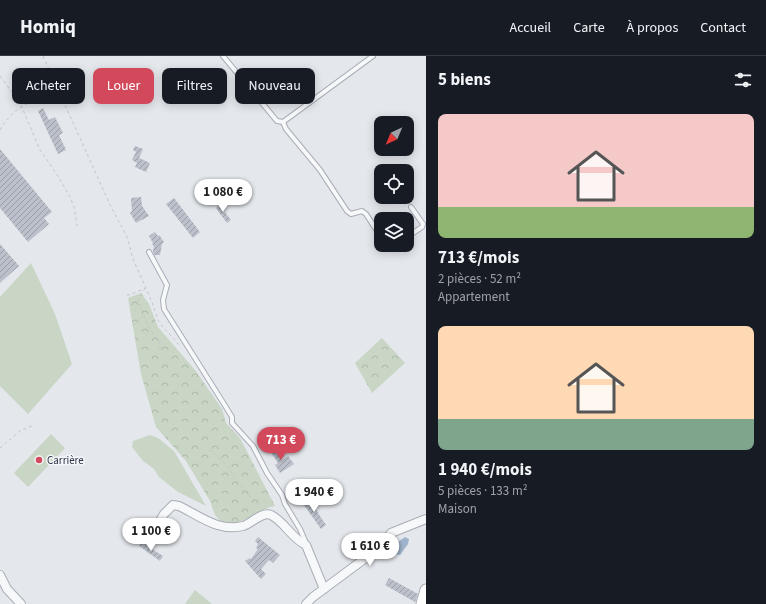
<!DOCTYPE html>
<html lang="fr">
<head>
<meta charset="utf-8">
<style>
  body { margin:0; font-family:"Source Sans 3",sans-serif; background:#20242c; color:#f1f3f6; height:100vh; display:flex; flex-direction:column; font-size:15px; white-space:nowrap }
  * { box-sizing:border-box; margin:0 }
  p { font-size:13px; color:#9ea1a6 }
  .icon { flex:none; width:22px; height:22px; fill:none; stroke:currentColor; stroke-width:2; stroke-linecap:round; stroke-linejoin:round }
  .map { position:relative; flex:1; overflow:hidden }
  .sheet { display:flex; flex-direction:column; background:#171b24; width:340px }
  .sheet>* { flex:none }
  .guide { position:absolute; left:12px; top:12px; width:354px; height:36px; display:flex; gap:8px }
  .needle { width:26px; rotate:224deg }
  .fabs { position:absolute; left:374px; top:60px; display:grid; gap:8px }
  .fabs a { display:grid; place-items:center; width:40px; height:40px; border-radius:8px; background:#171b24; box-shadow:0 2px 10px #0003; font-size:20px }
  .price { position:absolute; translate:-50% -34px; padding:0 9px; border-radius:14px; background:#fff; color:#222; font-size:13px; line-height:26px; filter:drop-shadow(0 1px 2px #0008) }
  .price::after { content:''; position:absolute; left:50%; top:24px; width:12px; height:9px; margin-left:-6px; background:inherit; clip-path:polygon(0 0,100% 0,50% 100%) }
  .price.active { background:#d1495b; color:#fff }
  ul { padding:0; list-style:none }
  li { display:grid; align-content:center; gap:8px; height:212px; padding:0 12px }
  li span { display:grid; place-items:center; height:124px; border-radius:8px; color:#555 }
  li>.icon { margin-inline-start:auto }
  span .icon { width:72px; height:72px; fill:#fffc; stroke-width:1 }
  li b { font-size:17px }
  h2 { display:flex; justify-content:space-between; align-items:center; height:48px; padding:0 12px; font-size:17px }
  .pill { padding:0 14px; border-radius:8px; background:#171b24; box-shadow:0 2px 10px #0003; font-size:14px; line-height:36px }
  .pill.active { background:#d1495b; color:#fff }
  header { display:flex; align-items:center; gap:24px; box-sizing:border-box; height:56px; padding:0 20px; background:#171b24; border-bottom:1px solid #363941 }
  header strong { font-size:19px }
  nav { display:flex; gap:22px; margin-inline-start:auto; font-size:14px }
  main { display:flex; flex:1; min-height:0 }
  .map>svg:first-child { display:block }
</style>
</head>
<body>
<header>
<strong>Homiq</strong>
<nav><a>Accueil</a><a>Carte</a><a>À propos</a><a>Contact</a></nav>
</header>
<main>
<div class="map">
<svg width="426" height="548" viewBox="0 0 426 548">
  <defs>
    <pattern id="forest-crowns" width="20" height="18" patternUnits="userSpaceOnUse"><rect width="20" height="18" fill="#c9d6c5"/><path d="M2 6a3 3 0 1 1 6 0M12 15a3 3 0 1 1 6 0" fill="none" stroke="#adb8ab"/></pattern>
    <pattern id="building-hatch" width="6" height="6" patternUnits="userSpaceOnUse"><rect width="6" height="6" fill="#bbc0ca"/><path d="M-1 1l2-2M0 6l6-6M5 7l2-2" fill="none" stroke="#989da6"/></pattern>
  </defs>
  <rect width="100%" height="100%" fill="#e4e7ec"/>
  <!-- grass -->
  <path fill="#c9d6c5" d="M31 207 55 258 72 308 28 358 0 330V241Z
    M51 378 65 392 28 431 14 417Z
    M150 379 158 382 174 395 206 450 178 436 159 421 154 413 143 405 132 391 133 385Z
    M195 534 212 548H185Z"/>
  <!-- forest -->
  <path fill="url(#forest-crowns)" d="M141 237 149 248 158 271 195 314 222 353 226 367 240 382 275 450C260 453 258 458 246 463 238 467 231 468 223 468L215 459 210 445 186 405 156 371 141 318 128 242Z
    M382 282 405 307 372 337 355 307Z"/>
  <!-- water -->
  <path fill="#9fb4cc" d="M405 481 409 483 408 488 400 499 395 498 391 494V491Z"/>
  <!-- building -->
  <path fill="url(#building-hatch)" d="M28 18 35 25 28 32 33 36 29 40 14 24 17 20 21 24Z
    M43 52 49 64 55 61 63 77 59 79 66 94 58 98 38 55Z
    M135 90 143 93 139 102 150 107 146 116 135 111 137 107 132 104 136 96 133 94Z
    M0 93 52 156 44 162 49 168 28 186 0 152Z
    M141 141 142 150 149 160 136 167 130 157 132 155 131 142Z
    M174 142 200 176 193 182 166 148Z
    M222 148 226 153 224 155 231 164 227 167 216 152Z
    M155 176 158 180 159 179 164 186 162 188 160 199H154L153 196 154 190 152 188 153 187 149 180Z
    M0 188 19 210 0 227Z
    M270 389 282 404 288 400 294 408 280 417 275 409 278 407 267 391Z
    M305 441 316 454 326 469 321 473 301 445Z
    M258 481 280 499 273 507 269 504 261 513 266 518 261 523 245 505 250 502 251 503 258 493 256 492 258 488 255 485Z
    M142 486 145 489 163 500 160 505 139 490Z
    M389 522 418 538 415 546 385 529Z"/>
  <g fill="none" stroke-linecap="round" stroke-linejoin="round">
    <!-- service casing -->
    <g stroke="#a9aeb7" stroke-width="6">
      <path id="service" d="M223 0 277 65 283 66 373 0
        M283 66 286 73 320 114 347 155 351 158 362 155 366 158 381 181
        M407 181 422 171 423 168 411 151
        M394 189H396
        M149 196 167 229 163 244 164 253 224 348 232 361V367L253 390 267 417 282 439 285 448 300 473 306 487"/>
    </g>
    <!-- minor casing -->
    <g stroke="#a9aeb7" stroke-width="10">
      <path id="minor" d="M148 485 164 458 173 449 179 450C200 460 218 476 243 470 251 468 262 455 271 459 285 466 291 482 306 489L324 533
        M0 519 7 533 21 548
        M306 548 313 541 379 492 391 477 426 463"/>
    </g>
    <!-- secondary casing -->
    <g stroke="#a9aeb7" stroke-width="13">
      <path id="secondary" d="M422 548 426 534"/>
    </g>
    <!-- path -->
    <path stroke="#c2c5cb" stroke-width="1" stroke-dasharray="3 3" stroke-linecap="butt" d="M43 0 110 149 127 181 133 203 152 246 158 264 162 270 181 291
      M0 20 20 47 40 94 56 117 70 141 74 151 77 170
      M0 74C11 55 21 51 39 41
      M145 232 138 244 148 270 159 286 160 293
      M127 239C132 239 136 235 142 234
      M133 270 143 260
      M0 392 20 375 34 369
      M209 394C225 403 234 422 246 436 250 441 256 446 261 452"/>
    <!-- service -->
    <use href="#service" stroke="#f7f8fa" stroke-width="4"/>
    <!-- minor -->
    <use href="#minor" stroke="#f7f8fa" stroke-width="8"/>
    <!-- secondary -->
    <use href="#secondary" stroke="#fff" stroke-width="11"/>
  </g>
  <!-- markers -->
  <circle fill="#d1495b" stroke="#f4f6f9" stroke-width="1.5" cx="39" cy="404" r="4"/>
  <g text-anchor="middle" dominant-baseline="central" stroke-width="3" stroke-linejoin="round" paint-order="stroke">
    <!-- poi labels -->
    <g font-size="11" fill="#2b3445" stroke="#f4f6f9" text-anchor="start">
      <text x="47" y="404">Carrière</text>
    </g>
  </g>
</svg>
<div class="fabs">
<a><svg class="needle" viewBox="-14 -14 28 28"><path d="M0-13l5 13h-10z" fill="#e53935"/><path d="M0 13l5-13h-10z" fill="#9ea1a6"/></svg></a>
<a><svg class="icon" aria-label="locate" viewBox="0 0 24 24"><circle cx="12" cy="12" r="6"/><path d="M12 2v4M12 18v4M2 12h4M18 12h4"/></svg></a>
<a><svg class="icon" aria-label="layers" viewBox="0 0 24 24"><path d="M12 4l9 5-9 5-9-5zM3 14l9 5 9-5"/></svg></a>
</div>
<b class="price" style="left:223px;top:157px">1 080 €</b>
<b class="price active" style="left:281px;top:405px">713 €</b>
<b class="price" style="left:314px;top:457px">1 940 €</b>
<b class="price" style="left:151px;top:496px">1 100 €</b>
<b class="price" style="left:370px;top:511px">1 610 €</b>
<div class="guide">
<a class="pill">Acheter</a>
<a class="pill active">Louer</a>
<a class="pill">Filtres</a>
<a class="pill">Nouveau</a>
</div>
</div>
<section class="sheet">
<h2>5 biens<svg class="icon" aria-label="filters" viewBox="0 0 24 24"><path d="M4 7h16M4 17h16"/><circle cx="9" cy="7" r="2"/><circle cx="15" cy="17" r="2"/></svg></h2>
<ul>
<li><span style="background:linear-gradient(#f6c9c9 75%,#8fb573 0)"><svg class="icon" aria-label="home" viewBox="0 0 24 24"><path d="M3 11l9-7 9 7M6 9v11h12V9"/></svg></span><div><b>713 €/mois</b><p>2 pièces · 52 m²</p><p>Appartement</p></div></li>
<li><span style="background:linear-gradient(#ffd9b3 75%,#7fa58c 0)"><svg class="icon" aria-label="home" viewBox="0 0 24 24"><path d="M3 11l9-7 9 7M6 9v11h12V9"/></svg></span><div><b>1 940 €/mois</b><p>5 pièces · 133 m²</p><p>Maison</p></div></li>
</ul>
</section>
</main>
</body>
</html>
